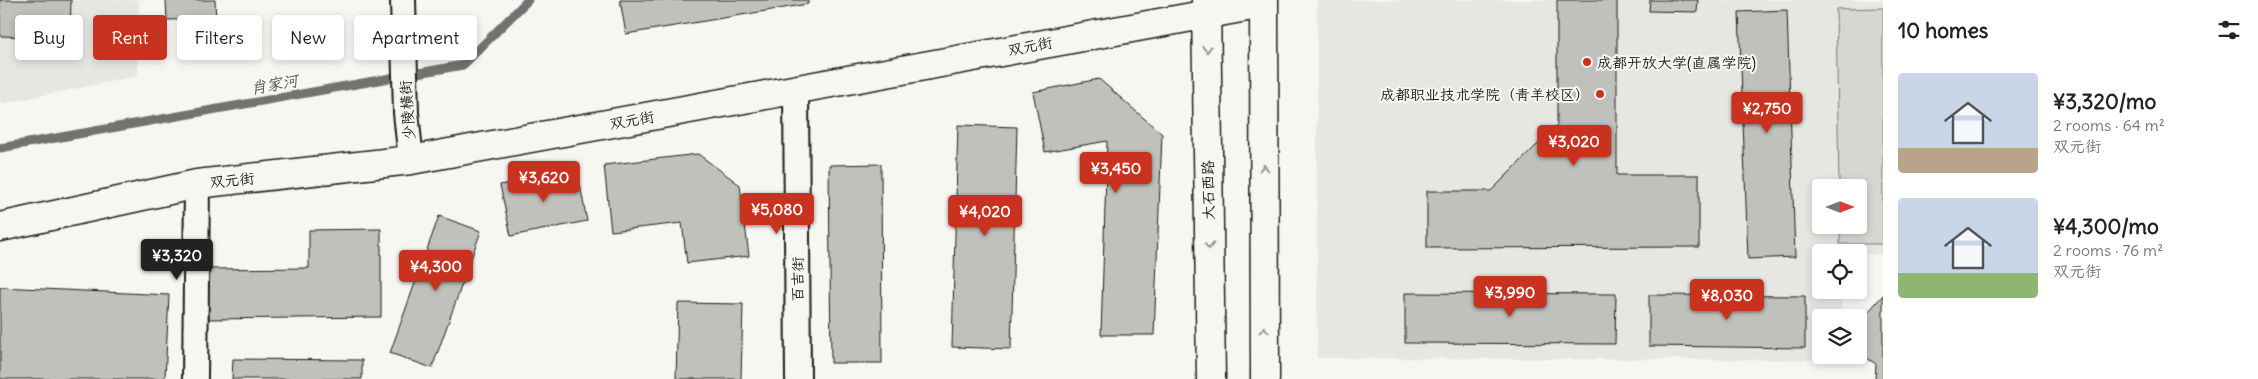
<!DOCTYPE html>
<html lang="en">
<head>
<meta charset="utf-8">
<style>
  body { margin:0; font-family:Delius,"LXGW WenKai TC",sans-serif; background:#f2f2f2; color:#222; height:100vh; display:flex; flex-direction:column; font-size:19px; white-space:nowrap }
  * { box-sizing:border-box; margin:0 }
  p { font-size:16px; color:#767676 }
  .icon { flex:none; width:28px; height:28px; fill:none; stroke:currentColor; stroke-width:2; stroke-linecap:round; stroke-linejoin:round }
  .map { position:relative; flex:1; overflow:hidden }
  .sheet { display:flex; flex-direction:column; background:#fff; width:375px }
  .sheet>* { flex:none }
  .guide { position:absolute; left:15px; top:15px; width:475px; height:45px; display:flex; gap:10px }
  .needle { width:32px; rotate:90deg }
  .controls { position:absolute; left:1812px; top:179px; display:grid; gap:10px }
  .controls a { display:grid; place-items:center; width:55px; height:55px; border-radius:5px; background:#fff; box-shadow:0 2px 8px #0003; font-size:25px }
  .price { position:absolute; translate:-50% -42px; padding:0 11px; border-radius:5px; background:#c8321e; color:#fff; font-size:16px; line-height:32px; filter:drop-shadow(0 1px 2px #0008) }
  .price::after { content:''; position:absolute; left:50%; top:30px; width:15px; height:11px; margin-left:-8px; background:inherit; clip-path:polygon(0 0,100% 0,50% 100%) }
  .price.active { background:#222; color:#fff }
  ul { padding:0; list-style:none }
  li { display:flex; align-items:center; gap:15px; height:125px; padding:0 15px }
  li span { display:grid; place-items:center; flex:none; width:140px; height:100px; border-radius:5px; color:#555 }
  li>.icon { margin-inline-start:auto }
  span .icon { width:60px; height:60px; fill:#fffc; stroke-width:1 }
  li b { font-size:21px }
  h2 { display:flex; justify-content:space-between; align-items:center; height:60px; padding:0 15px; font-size:21px }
  .tag { padding:0 18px; border-radius:5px; background:#fff; box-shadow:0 2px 8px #0003; font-size:18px; line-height:45px }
  .tag.active { background:#c8321e; color:#fff }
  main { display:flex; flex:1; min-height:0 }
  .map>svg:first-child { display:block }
</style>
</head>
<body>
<main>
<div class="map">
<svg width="1883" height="379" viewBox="0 0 1883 379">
  <rect width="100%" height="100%" fill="#f6f6f2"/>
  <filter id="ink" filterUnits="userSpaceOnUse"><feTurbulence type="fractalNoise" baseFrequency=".02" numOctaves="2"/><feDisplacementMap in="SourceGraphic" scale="10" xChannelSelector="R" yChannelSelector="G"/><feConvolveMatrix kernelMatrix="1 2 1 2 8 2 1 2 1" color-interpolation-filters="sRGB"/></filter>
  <g filter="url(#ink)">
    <!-- built -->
    <path fill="#e6e6e2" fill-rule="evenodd" d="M0 0H139L138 76 0 104Z
      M1317 0H1883V255L1821 252V290H1841V317L1821 318V355H1842V360L1317 358ZM1821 188H1859V225H1821Z"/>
    <!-- green -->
    <path fill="#d6d6d2" stroke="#797977" d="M1883 8V244H1840V225H1859V188L1839 187 1836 9Z"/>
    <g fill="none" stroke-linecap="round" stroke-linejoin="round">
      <!-- stream -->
      <path stroke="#727271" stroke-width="9" d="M0 148 463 65 528 0"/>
    </g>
    <!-- building -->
    <path fill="#c0c0bd" stroke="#1c1c1c" d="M0 0H71L70 38 0 36Z
      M166 0H215L216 19 167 20Z
      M620 0H808V4L626 34Z
      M1557 0H1617V175H1699V247L1427 248V191H1491L1557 125Z
      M1650 0H1698L1697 12 1649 11Z
      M1787 10 1795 257 1748 259 1739 12Z
      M1099 79 1162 134 1154 335H1101L1107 141 1045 152 1033 92Z
      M958 125 1017 127 1011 349 952 347Z
      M698 154 740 185 749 256 687 263 682 223 611 231 604 165Z
      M881 164 882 363H831L829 165Z
      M577 169 587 221 511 236 500 185Z
      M439 216 481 231 432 368 390 353Z
      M381 229V317L209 319 208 269 309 268V230Z
      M0 287 169 295 165 379H0Z
      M1405 293 1616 294 1615 344 1405 343Z
      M1649 295 1805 296V348L1649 346Z
      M1883 295V379H1875L1876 364 1859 353V318H1863Z
      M678 303 743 304 741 379H676Z
      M233 359 362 360V379H232Z"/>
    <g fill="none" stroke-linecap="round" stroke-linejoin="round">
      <!-- street casing -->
      <g stroke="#1c1c1c" stroke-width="28">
        <path id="street" d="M403 0 406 113 411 160
          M796 90 798 379
          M195 379 197 184"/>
      </g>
      <!-- secondary casing -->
      <g stroke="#1c1c1c" stroke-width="31">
        <path id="secondary" d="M0 227 197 184 411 160 1263 4"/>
      </g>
      <!-- primary casing -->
      <g stroke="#1c1c1c" stroke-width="31">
        <path id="primary" d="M1206 0 1211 379
          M1264 0 1265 379"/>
      </g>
      <!-- street -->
      <use href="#street" stroke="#f6f6f2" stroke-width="24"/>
      <!-- secondary -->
      <use href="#secondary" stroke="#f6f6f2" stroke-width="28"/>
      <!-- primary -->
      <use href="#primary" stroke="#f6f6f2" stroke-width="28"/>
    </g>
    <!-- one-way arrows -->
    <defs><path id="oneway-chevron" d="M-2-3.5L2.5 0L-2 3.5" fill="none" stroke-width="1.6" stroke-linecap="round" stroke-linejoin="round" transform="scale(1.25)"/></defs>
    <g stroke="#949492">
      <use href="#oneway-chevron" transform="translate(1207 49) rotate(89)"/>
      <use href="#oneway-chevron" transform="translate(1264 168) rotate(-90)"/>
      <use href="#oneway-chevron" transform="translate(1209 246) rotate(89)"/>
      <use href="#oneway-chevron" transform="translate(1264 330) rotate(-90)"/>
    </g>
  </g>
  <!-- markers -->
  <g fill="#c8321e" stroke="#f6f6f2" stroke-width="2">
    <circle cx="1587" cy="62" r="5"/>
    <circle cx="1600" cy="94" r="5"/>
  </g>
  <g text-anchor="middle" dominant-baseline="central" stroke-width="4" stroke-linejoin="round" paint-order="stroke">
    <!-- street labels -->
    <g font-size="15" fill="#1c1c1c" stroke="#f6f6f2">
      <text transform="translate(1030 46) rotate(-11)">双元街</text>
      <text transform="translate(407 110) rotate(-94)">少陵横街</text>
      <text transform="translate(632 120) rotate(-10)">双元街</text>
      <text transform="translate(232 180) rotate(-6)">双元街</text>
      <text transform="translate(1208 190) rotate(-91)">大石西路</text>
      <text transform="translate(797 279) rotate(-90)">百吉街</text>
    </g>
    <!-- poi labels -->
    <g font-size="15" fill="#1c1c1c" stroke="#f6f6f2" text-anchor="start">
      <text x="1597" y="62">成都开放大学(直属学院)</text>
      <text x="1590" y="94" text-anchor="end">成都职业技术学院（青羊校区）</text>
    </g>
    <!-- water labels -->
    <g font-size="16" font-style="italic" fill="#565654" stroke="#f6f6f2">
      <text transform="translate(274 84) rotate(-10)">肖家河</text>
    </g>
  </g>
</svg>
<div class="controls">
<a><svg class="needle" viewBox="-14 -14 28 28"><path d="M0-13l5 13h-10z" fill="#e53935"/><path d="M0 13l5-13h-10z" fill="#767676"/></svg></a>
<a><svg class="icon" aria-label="locate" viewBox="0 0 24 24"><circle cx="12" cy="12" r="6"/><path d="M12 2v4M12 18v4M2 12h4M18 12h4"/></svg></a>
<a><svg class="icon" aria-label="layers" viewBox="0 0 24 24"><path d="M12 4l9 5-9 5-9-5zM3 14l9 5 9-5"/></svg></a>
</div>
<b class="price" style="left:1767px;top:134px">¥2,750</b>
<b class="price" style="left:1574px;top:167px">¥3,020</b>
<b class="price" style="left:1116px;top:194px">¥3,450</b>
<b class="price" style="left:544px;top:203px">¥3,620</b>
<b class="price" style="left:777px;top:235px">¥5,080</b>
<b class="price" style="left:985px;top:237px">¥4,020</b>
<b class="price active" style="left:177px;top:281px">¥3,320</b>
<b class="price" style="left:436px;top:292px">¥4,300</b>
<b class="price" style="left:1510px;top:318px">¥3,990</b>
<b class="price" style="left:1727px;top:321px">¥8,030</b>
<div class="guide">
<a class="tag">Buy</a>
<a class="tag active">Rent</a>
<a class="tag">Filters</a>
<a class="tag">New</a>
<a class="tag">Apartment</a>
</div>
</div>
<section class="sheet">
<h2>10 homes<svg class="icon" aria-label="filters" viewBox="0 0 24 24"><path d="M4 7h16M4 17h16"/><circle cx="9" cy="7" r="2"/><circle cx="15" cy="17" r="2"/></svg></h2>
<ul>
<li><span style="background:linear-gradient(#c9d6e8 75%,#b9a48a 0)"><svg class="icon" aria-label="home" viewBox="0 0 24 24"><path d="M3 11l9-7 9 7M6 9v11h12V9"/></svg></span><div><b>¥3,320/mo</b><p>2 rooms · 64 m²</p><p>双元街</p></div></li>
<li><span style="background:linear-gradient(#c9d6e8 75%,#8fb573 0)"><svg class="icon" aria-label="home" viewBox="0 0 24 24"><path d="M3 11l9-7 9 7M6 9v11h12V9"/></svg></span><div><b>¥4,300/mo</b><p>2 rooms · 76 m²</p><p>双元街</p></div></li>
</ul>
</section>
</main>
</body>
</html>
